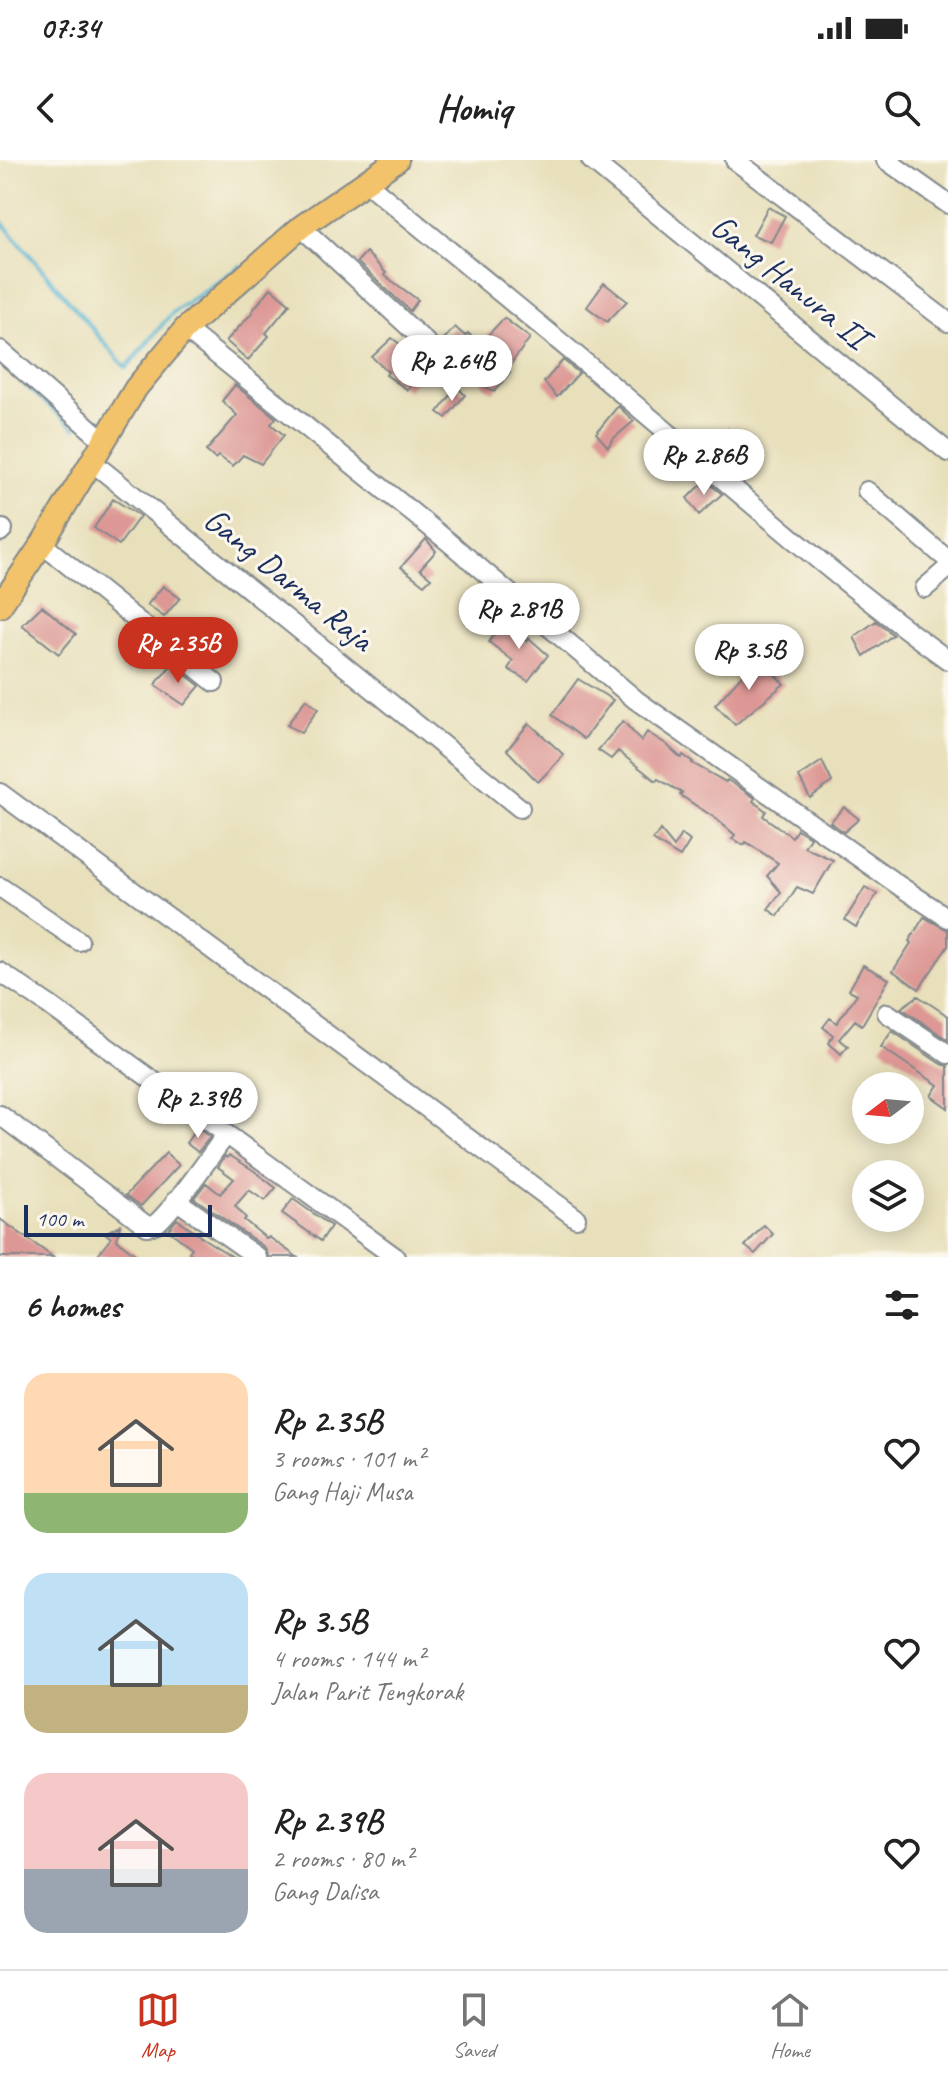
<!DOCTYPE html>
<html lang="en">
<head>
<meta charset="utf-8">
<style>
  body { margin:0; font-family:Caveat,sans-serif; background:#f2f2f2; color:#222; height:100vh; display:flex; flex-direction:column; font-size:30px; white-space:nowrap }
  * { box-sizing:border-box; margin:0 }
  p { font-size:26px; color:#767676 }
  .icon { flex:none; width:44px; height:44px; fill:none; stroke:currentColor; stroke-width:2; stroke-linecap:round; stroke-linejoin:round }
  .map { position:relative; height:1097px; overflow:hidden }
  .panel { display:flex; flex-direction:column; background:#fff; flex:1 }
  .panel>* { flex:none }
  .needle { width:52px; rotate:254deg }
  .tools { position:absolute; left:852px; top:912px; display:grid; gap:16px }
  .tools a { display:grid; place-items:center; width:72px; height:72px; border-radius:50%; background:#fff; box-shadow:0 4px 20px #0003; font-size:40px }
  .scale { position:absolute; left:24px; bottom:20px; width:188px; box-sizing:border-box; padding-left:8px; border:4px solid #1b2f5e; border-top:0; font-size:22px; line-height:28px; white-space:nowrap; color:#1b2f5e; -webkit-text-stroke:6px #fbf7ec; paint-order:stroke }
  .price { position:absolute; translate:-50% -68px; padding:0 18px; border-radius:28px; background:#fff; color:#222; font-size:26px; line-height:52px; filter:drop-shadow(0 2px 4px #0008) }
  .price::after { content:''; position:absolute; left:50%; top:48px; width:24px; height:18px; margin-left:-12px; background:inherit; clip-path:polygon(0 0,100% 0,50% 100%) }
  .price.on { background:#c8321e; color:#fff }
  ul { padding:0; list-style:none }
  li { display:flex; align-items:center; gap:24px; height:200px; padding:0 24px }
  li span { display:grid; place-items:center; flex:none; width:224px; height:160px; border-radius:24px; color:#555 }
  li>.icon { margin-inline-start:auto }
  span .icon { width:96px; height:96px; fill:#fffc; stroke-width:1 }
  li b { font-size:34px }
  h2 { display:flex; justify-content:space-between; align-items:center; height:96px; padding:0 24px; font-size:34px }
  .status { display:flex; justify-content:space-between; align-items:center; height:56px; padding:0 40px; background:#fff; direction:ltr }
  .status svg { height:22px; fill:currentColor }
  header { display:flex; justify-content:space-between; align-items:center; height:104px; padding:0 24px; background:#fff; font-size:36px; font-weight:700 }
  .tab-bar { display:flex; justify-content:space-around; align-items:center; height:112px; border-top:2px solid #e0e0e0; background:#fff; font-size:22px; color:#767676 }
  .tab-bar a { display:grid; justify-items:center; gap:4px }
  .tab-bar .on { color:#c8321e }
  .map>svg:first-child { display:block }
</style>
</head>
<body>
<div class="status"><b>07:34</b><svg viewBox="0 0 49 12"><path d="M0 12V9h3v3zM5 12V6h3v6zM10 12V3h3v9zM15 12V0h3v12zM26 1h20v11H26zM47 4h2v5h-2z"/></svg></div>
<header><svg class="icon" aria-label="back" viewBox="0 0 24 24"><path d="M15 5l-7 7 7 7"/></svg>Homiq<svg class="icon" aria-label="search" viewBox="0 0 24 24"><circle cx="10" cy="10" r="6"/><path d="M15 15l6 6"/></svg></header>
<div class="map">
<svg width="948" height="1097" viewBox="0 0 948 1097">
  <rect width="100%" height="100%" fill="#fbf7ec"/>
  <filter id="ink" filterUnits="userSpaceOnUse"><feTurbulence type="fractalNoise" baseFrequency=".0125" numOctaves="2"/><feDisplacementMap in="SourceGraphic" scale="16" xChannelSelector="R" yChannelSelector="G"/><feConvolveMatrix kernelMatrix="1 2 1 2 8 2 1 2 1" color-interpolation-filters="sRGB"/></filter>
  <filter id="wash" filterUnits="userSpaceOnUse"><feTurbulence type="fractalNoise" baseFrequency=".006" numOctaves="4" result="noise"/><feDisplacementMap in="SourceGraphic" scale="32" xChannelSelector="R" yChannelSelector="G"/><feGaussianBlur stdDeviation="1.8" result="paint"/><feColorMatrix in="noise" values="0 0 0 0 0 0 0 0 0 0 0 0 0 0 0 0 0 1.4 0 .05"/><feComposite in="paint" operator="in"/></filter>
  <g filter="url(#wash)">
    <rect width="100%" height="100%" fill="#e8e0bb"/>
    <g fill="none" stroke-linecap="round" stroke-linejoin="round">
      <!-- stream -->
      <path stroke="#55b5d3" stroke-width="4" d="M0 60 126 208 172 153 241 106
        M0 203 75 268"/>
    </g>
    <g id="blocks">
      <!-- building -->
      <path fill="#dd9895" d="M768 47 785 56 771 82 753 75Z
        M366 92 386 113 384 115 418 140 410 151 357 102Z
        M604 123 627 141 607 162 587 147Z
        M271 128 290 144 266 173 269 176 248 200 226 181 253 152 252 151Z
        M504 158 530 178 507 209 510 212 494 232 483 225 484 223 474 217 499 185 487 176Z
        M455 167 465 176 468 173 475 180 460 198 442 181Z
        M392 178 426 204 408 230 386 215 388 212 372 197Z
        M563 200 579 213 557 237 544 222Z
        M235 225 276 258 271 264 284 275 261 304 243 295 233 306 218 296 215 299 206 291 237 255 222 241Z
        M457 227 465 235 446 258 438 252Z
        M618 246 634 261 613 279 608 287 596 273Z
        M728 269 744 288 726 306 709 292Z
        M706 321 722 334 699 355 687 338Z
        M113 339 140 356 119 385 94 368Z
        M426 379 436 391 420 409 431 418 424 425 401 407Z
        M163 426 180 438 164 457 147 445Z
        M42 446 76 474 59 494 22 465Z
        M504 460 527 482 529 478 548 495 528 521 508 509 513 501 489 482Z
        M206 461 217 469 201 492 190 484Z
        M876 461 893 475 864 496 854 477Z
        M758 497 784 524 735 565 715 545Z
        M172 504 200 526 184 545 155 525Z
        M578 519 613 540 584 579 552 555Z
        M306 539 318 549 301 573 287 565Z
        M623 561 641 581 647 572 666 584 681 598 683 595 693 602 692 603 726 622 727 620 740 628 755 638 753 641 766 651 763 656 792 677 797 669 810 677 804 687 833 700 813 734 797 727 778 756 768 749 781 732 767 716 778 703 746 682 744 685 732 679 735 675 715 658 680 635 682 633 658 619 656 621 618 591 611 599 598 590Z
        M529 563 564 595 538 622 507 590Z
        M822 601 832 622 810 638 799 617Z
        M844 647 859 659 844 672 830 662Z
        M660 670 674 687 681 674 690 681 680 697 653 680Z
        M865 727 877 734 856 767 845 760Z
        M924 757 948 770V786L919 829 893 811 911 783 909 781Z
        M863 805 889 819 862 865 855 860 839 879 848 886 841 894 829 883 833 875 823 867 830 858 837 863 857 834 849 830Z
        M918 836 948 856V880L901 848Z
        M892 871 941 904 948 906V948L931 936 938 925 881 887Z
        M197 968 210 977 198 992 186 983Z
        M166 993 179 1005 141 1046 126 1035Z
        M229 995 253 1010 276 1028 265 1041 249 1030 235 1046 246 1058 244 1060 267 1079 269 1077 297 1097H269L264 1087 194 1038 206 1023 220 1034 234 1019 218 1007 225 996 227 998Z
        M293 1039 331 1066 321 1081 282 1053Z
        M0 1059 53 1097H0Z
        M177 1059 204 1079 233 1097H195L189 1092 192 1088 168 1070Z
        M120 1065 117 1080 139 1097H96L111 1078 105 1073Z
        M764 1065 773 1074 755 1094 745 1086Z"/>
    </g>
  </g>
  <g filter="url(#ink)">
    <use href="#blocks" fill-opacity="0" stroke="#82888c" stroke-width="2"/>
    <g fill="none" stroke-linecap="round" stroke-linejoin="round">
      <!-- minor casing -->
      <g stroke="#82888c" stroke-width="22">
        <path id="minor" d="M591 0 948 292
          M735 0 948 162
          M886 0 948 44
          M367 23C460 100 555 176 647 255 746 338 843 425 948 500
          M301 67 460 214
          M185 169 450 383 636 540 901 727 948 758
          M0 190 104 281
          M91 301 520 648
          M867 331 948 400
          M0 372 3 369
          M42 384 214 522
          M925 428 948 408
          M0 633 576 1058
          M0 727 79 781
          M0 812 49 845 395 1097
          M887 853 948 894
          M0 955 147 1066C153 1065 153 1066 158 1062 181 1040 206 1001 226 975
          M176 1040 257 1097"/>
      </g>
      <!-- major casing -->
      <g stroke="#82888c" stroke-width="26">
        <path id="major" d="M0 446 42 384 136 228 185 169 301 67 397 0"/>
      </g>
      <!-- minor -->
      <use href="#minor" stroke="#fff" stroke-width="18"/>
      <!-- major -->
      <use href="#major" stroke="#f2c36a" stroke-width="22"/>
    </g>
  </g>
  <g text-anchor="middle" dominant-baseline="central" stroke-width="6" stroke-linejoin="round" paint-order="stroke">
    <!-- street labels -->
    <g font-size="34" fill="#1b2f5e" stroke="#fbf7ec">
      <text transform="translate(790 121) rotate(39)">Gang Hanura II</text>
      <text transform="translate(289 419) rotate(39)">Gang Darma Raja</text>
    </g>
  </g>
</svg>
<div class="tools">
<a><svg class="needle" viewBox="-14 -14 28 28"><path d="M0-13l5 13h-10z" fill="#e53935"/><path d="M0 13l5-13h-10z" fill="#767676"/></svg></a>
<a><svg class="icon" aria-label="layers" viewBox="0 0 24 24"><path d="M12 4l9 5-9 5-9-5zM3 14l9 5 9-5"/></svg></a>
</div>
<div class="scale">100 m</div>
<b class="price" style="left:452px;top:243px">Rp 2.64B</b>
<b class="price" style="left:704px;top:337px">Rp 2.86B</b>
<b class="price" style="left:519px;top:491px">Rp 2.81B</b>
<b class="price on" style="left:178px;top:525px">Rp 2.35B</b>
<b class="price" style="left:749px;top:532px">Rp 3.5B</b>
<b class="price" style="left:198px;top:980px">Rp 2.39B</b>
</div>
<section class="panel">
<h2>6 homes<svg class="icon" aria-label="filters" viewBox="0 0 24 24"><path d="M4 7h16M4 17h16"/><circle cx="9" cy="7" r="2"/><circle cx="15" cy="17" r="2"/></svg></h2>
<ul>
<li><span style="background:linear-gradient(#ffd9b3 75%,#8fb573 0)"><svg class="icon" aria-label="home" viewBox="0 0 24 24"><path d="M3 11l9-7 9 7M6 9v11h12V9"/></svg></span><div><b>Rp 2.35B</b><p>3 rooms · 101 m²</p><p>Gang Haji Musa</p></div><svg class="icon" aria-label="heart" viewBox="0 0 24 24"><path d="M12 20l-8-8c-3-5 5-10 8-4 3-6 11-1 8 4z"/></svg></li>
<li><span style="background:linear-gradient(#bfe0f5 70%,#c2b280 0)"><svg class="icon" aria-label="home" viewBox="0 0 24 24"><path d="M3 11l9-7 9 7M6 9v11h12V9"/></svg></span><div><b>Rp 3.5B</b><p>4 rooms · 144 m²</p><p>Jalan Parit Tengkorak</p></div><svg class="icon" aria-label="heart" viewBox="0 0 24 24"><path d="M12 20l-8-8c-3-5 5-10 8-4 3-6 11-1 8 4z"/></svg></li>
<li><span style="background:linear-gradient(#f6c9c9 60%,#9aa5b1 0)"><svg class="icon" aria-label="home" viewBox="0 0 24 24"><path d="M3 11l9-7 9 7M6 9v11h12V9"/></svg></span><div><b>Rp 2.39B</b><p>2 rooms · 80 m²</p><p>Gang Dalisa</p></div><svg class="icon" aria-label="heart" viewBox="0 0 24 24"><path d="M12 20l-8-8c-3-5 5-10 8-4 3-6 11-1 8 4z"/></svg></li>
</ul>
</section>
<nav class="tab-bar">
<a class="on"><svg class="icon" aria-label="map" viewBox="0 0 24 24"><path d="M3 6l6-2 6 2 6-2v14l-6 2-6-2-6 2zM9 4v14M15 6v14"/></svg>Map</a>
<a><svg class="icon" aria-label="saved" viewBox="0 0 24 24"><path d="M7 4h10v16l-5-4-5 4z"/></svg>Saved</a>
<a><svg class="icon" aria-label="home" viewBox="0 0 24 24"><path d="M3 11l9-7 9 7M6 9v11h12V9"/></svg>Home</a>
</nav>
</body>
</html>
